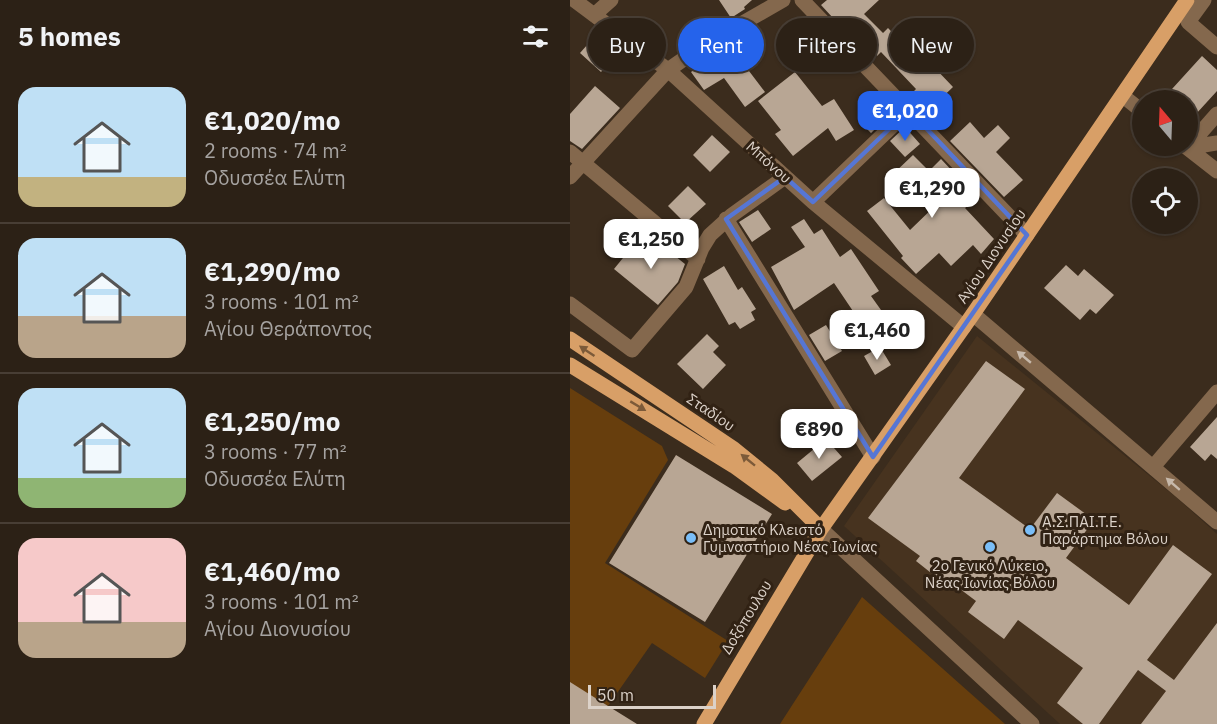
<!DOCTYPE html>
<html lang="en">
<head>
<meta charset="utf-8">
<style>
  body { margin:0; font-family:"IBM Plex Sans",sans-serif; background:#34291f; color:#f1f3f6; height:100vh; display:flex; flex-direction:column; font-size:22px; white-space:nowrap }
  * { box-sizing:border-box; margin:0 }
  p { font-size:20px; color:#a6a3a1 }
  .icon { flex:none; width:33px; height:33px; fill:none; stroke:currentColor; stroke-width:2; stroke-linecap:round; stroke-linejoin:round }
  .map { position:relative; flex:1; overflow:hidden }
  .panel { display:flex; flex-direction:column; background:#2c2116; width:570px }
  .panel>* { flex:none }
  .guide { position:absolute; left:18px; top:18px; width:538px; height:54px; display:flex; gap:12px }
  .needle { width:39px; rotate:341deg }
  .tools { position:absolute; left:562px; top:90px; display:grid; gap:12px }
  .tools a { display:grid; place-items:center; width:66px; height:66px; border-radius:50%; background:#2c2116; box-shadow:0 2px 4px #0004,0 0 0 2px #483e35; font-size:30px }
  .scale { position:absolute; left:18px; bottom:15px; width:128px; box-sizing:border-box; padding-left:6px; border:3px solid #dcd2c9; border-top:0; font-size:16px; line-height:21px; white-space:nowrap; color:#dcd2c9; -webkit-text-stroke:4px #312214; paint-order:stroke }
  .price { position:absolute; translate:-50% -51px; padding:0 14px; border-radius:12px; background:#fff; color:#222; font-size:20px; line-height:39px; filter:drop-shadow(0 2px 3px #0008) }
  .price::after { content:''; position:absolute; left:50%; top:36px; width:18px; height:14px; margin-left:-9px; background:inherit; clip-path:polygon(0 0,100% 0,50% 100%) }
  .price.selected { background:#2563eb; color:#fff }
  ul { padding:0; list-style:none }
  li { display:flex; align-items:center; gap:18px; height:150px; padding:0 18px }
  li+li { border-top:2px solid #483e35 }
  li span { display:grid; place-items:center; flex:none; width:168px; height:120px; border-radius:18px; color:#555 }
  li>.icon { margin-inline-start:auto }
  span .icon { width:72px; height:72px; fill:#fffc; stroke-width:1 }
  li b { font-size:26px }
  h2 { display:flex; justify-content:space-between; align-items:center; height:72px; padding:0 18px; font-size:26px }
  .tag { padding:0 21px; border-radius:27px; background:#2c2116; box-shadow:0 2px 4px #0004,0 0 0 2px #483e35; font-size:21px; line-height:54px }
  .tag.selected { background:#2563eb; color:#fff }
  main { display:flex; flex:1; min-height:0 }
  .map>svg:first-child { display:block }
</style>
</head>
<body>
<main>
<section class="panel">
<h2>5 homes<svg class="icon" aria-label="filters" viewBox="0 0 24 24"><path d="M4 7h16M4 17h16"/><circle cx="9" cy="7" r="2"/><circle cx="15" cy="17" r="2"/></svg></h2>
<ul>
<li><span style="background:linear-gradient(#bfe0f5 75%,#c2b280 0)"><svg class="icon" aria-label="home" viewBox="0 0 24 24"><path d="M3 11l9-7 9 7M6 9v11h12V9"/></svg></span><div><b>€1,020/mo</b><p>2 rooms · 74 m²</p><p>Οδυσσέα Ελύτη</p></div></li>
<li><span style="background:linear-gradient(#bfe0f5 65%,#b9a48a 0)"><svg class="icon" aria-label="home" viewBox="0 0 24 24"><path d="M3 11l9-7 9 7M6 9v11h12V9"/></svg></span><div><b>€1,290/mo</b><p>3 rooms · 101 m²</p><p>Αγίου Θεράποντος</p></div></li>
<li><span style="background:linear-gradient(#bfe0f5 75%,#8fb573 0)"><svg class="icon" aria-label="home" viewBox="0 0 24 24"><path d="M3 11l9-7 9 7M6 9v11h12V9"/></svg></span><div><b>€1,250/mo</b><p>3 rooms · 77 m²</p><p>Οδυσσέα Ελύτη</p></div></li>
<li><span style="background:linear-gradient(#f6c9c9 70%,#b9a48a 0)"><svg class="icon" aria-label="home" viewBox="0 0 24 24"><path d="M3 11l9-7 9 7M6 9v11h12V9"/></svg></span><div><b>€1,460/mo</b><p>3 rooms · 101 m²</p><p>Αγίου Διονυσίου</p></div></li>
</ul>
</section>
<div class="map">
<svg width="647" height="724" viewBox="0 0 647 724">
  <rect width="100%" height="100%" fill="#3b2c1d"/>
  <!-- built -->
  <path fill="#47331f" d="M407 336 607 498 647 534V724H490L274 526Z"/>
  <!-- green -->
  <path fill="#673e0d" d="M0 388 92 446 98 460 35 563 158 641 135 678 82 643 38 706 0 683Z
    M292 597 435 724H210Z"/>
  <!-- building -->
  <path fill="#b8a694" d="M149 0H182L174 7 175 9 161 18Z
    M257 0H309L294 14 313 33 318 28 341 52 357 36 375 55 363 66 383 87 360 109 343 92 346 89 311 52 307 56 293 41 289 46 251 5Z
    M236 19 275 59 260 73 222 32Z
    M25 36 47 55 31 72 10 53Z
    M160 46 195 92 175 107 154 78 134 90 121 72Z
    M632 56 647 70V91L626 114 618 107V100H592Z
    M225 72 252 106 264 99 284 130 266 141 258 128 223 156 205 134 211 130 188 101Z
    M25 86 50 108 12 149 0 141V114Z
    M313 99 324 111 301 133 290 122Z
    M400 122 414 138 428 125 440 138 426 152 453 180 434 197 380 141Z
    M335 127 350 144 335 157 320 141Z
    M142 135 160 152 140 172 123 155Z
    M343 155 359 171 371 159 385 174 379 180 401 203 395 208 424 239 411 254 403 245 381 266 369 253 346 274 331 258 333 256 297 211 314 198 340 230 368 203 344 178 334 188 322 175Z
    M118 186 136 204 115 223 98 206Z
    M188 210 201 229 182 242 169 222Z
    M234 219 244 234 252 229 270 257 281 249 309 291 301 296 311 310 291 323 264 283 224 310 201 267 235 247 221 227Z
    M70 237 90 253 95 248 115 264 108 282 88 305 44 269Z
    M496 265 508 276 514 269 544 295 526 314 520 309 510 320 474 288Z
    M154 266 168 290 172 287 186 309 181 312 185 320 170 329 165 322 159 325 133 279Z
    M256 325 272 351 255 361 239 335Z
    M137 334 149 346 143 352 156 365 133 389 107 364Z
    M310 347 321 365 305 375 294 356Z
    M416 361 455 389 389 478 460 529 487 493 524 520 496 558 559 605 603 545 642 574 577 660 604 680 647 623V724H571L596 691 568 670 529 724H513L487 703 513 668 448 620 434 639 398 612 406 601 378 580 375 584 346 561 350 556 298 518Z
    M647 417V459L641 454 635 461 620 447Z
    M256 439 272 457 242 481 227 463Z
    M106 455 202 514 135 622 39 563Z
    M0 682 38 706 67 724H0Z"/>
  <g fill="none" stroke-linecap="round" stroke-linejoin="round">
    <!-- minor -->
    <path stroke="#84684d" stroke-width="15" d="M4 0 98 70 243 202 394 327
      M232 0 457 235
      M634 0 618 22 647 47
      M24 15 41 0
      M553 96 573 112
      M625 139 634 145 647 143
      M615 146 647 171
      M618 147 647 114
      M0 152 128 259
      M0 177 98 70 131 47 213 0
      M243 202 339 110
      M156 219 303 457
      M0 304 62 350 116 287 132 248 140 235 162 215 215 177
      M403 314 647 522
      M583 467 647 392
      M251 529 462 724"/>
    <!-- major -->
    <path stroke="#d89f67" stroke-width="15" d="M0 339 164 449 202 480 251 529
      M0 365 164 466 215 503
      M134 724 251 529 403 314 617 0"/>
  </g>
  <!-- one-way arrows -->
  <defs><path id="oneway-solid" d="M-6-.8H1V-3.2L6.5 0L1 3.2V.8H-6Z" transform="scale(1.5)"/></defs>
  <g fill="#7c5a39">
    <use href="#oneway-solid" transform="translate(17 351) rotate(-146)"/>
    <use href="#oneway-solid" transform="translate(68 406) rotate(31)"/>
    <use href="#oneway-solid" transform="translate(178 460) rotate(-141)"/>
  </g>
  <g fill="#c6b8aa">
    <use href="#oneway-solid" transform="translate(454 357) rotate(-140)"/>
    <use href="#oneway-solid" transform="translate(603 484) rotate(-139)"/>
  </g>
  <!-- marked area -->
  <path fill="none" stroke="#5676d4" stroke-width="4.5" stroke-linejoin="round" d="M339 110 457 235 303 457 156 219 215 177 243 202Z"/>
  <!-- markers -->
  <g fill="#7abef8" stroke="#312214" stroke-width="2">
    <circle cx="460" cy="530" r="6"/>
    <circle cx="121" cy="538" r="6"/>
    <circle cx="420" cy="547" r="6"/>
  </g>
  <g text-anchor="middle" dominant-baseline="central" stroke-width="6" stroke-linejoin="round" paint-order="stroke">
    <!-- street labels -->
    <g font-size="15" fill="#dcd2c9" stroke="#312214">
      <text transform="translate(199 162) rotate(42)">Μπόνου</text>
      <text transform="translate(421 256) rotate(-56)">Αγίου Διονυσίου</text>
      <text transform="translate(141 412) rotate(34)">Σταδίου</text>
      <text transform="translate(176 617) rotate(-59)">Δοξόπουλου</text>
    </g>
    <!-- poi labels -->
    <g font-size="15" fill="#dcd2c9" stroke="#312214" text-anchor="start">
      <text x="472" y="521">Α.Σ.ΠΑΙ.Τ.Ε.<tspan x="472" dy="17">Παράρτημα Βόλου</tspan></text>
      <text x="133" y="529">Δημοτικό Κλειστό<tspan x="133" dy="17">Γυμναστήριο Νέας Ιωνίας</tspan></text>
      <text x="420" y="565" text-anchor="middle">2ο Γενικό Λύκειο,<tspan x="420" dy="17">Νέας Ιωνίας Βόλου</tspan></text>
    </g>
  </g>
</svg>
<div class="tools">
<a><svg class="needle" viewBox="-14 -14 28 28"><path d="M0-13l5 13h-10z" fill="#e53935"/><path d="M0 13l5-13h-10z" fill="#a6a3a1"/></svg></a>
<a><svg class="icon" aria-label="locate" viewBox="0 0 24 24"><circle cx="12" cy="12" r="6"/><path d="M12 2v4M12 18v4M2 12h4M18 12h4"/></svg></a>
</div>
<div class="scale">50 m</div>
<b class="price selected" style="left:335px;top:142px">€1,020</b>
<b class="price" style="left:362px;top:219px">€1,290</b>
<b class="price" style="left:81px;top:270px">€1,250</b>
<b class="price" style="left:307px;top:361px">€1,460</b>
<b class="price" style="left:249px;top:460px">€890</b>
<div class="guide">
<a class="tag">Buy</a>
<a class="tag selected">Rent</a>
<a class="tag">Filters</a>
<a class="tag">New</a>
</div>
</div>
</main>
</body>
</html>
